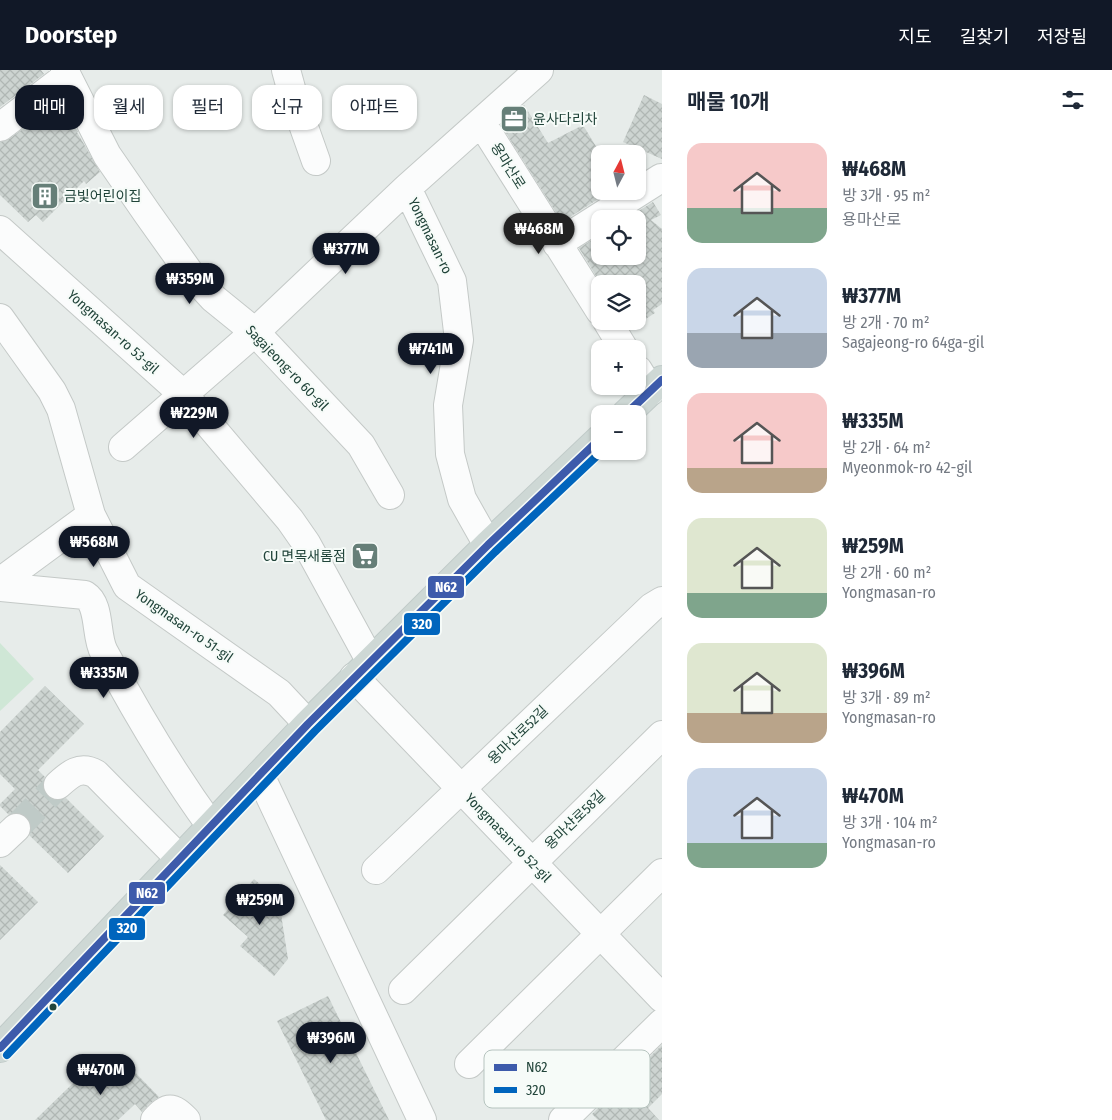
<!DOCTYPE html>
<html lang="ko">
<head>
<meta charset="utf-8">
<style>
  body { margin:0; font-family:"Fira Sans Condensed","Noto Sans KR",sans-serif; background:#f2f2f3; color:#1f2937; height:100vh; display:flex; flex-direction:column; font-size:19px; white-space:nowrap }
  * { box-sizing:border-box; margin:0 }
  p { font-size:16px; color:#747a83 }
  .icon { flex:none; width:28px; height:28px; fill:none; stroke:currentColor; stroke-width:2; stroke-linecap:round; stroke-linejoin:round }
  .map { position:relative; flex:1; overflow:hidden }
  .side { display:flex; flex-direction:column; background:#fff; width:450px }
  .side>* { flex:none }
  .hud { position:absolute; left:15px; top:15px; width:475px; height:45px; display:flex; gap:10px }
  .needle { width:32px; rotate:7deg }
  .tools { position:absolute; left:591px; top:75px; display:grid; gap:10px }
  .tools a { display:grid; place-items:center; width:55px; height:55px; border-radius:10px; background:#fff; box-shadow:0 1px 4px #0004; font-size:25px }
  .price { position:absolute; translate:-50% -42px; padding:0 11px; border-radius:18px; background:#111827; color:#fff; font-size:16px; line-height:32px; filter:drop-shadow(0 1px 2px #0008) }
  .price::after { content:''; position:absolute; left:50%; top:30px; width:15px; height:11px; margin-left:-8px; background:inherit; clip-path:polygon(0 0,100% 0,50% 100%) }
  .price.current { background:#222; color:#fff }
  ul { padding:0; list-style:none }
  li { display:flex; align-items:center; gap:15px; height:125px; padding:0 25px }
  li span { display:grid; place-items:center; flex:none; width:140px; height:100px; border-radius:15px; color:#555 }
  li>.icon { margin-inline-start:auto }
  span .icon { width:60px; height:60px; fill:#fffc; stroke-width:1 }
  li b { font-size:21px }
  h2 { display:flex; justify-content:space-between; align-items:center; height:60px; padding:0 25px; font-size:21px }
  .chip { padding:0 18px; border-radius:15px; background:#fff; box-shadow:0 1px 4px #0004; font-size:18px; line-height:45px }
  .chip.current { background:#111827; color:#fff }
  header { display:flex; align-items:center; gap:30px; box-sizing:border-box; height:70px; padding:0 25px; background:#111827; color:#fff }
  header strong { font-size:24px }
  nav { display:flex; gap:28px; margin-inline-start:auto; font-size:18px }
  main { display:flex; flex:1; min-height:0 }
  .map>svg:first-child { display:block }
</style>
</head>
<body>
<header>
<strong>Doorstep</strong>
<nav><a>지도</a><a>길찾기</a><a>저장됨</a></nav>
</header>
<main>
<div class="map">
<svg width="662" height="1050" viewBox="0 0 662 1050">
  <defs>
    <pattern id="building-cross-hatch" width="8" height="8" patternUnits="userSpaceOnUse" patternTransform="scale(1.25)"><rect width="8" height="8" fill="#cdd4d1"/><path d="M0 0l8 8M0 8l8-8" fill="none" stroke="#b0b7b4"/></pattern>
  </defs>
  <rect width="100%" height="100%" fill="#e7ecea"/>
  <!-- park -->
  <path fill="#cfe7d6" d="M0 573 34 609 0 641Z"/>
  <!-- building -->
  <path fill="url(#building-cross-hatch)" d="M0 0H41L44 4 0 37Z
    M644 25 662 34V89L623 72Z
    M62 30 78 62H77L100 102 86 114 84 111 43 152 36 145 28 152 0 125V72L9 69Z
    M524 35 548 73 583 55 600 83V121H611L562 152 501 55Z
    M653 132 661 145 651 150 662 159V234L653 240 655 243 630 259 625 251H638V214H601L579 178 600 165V186H638V149H626Z
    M45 616 84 654 38 700 45 707 43 711V719L47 726 53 730H61L66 728 104 766 68 803 29 765 31 762V755L27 747 20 743H13L9 745 0 736V734L15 719 0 704V662Z
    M0 795 38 832 0 870Z
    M254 809 279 831 288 889 274 906 240 876 248 867 223 845Z
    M328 926 389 1050H326L277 951Z
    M662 975V1024L648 1038 659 1050H598L592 1044Z
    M98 989 116 1008 129 996 159 1027 149 1034 142 1042 135 1034 118 1050H35Z"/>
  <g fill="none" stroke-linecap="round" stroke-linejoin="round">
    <!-- minor-tunnel -->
    <path stroke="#bfcac7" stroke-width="28" stroke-dasharray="28 14" stroke-linecap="butt" d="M16 758 58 715"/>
    <!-- minor casing -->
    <g stroke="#c4c9c7" stroke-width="30">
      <path id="minor" d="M65 0 67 6 107 85 147 143 189 202 213 228 255 262 361 375 390 425
        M286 0 294 29 316 91
        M481 52 600 241
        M0 57 67 6
        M407 118 452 211 459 270 448 335 450 384 462 429 488 475
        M0 160 184 325 290 450 306 473 371 592
        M557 174 661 108
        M0 248 52 321 61 339 91 445 127 516 279 623 308 654
        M607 251 624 279
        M638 300 651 321
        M123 377 255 262 407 118 539 0
        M0 512 91 445
        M0 517 85 525C101 535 95 566 104 582 136 642 171 701 211 756
        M354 607 662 928
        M260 705 422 1050
        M58 715C70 704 80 695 96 704L180 789
        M0 773 16 758
        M376 800 652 537 662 531
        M403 920 662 665
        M469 994 662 803
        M155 1050C168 1036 172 1036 186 1050
        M563 1050 662 953"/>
    </g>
    <!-- major casing -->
    <g stroke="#c1cbc9" stroke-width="30">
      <path id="major" d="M626 344 662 310
        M0 978 308 654 488 475 600 369"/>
    </g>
    <!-- minor -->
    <use href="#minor" stroke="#fbfcfc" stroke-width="28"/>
    <!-- major -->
    <use href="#major" stroke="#ced8d5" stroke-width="28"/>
    <!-- bus-1 casing -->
    <g stroke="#f6fbf8" stroke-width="11">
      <path id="bus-1" d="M626 344 662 310
        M0 978 308 654 488 475 600 369"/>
    </g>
    <!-- bus-2 casing -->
    <g stroke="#f6fbf8" stroke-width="11">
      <path id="bus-2" d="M7 985 315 661 495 482 602 381"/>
    </g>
    <!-- bus-1 -->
    <use href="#bus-1" stroke="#3d5bab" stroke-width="8"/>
    <!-- bus-2 -->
    <use href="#bus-2" stroke="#0065bd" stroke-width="8"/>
  </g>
  <!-- icons -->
  <defs>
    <g id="office-square" transform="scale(1.4375)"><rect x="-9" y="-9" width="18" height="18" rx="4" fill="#667f78" stroke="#f6fbf8"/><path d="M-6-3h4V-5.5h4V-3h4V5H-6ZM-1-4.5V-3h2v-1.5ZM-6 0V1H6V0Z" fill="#fff"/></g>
    <g id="building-square" transform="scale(1.4375)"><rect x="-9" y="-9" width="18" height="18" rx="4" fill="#667f78" stroke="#f6fbf8"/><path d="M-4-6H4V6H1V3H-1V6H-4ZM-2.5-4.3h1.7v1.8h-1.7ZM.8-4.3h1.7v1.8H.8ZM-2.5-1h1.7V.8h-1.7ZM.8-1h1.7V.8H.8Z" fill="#fff"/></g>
    <g id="supermarket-square" transform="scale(1.4375)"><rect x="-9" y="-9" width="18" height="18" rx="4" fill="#667f78" stroke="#f6fbf8"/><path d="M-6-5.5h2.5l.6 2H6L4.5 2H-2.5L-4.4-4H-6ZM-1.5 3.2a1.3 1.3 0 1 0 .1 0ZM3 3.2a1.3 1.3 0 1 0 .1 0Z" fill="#fff"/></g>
  </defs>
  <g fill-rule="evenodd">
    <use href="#office-square" x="514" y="49"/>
    <use href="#building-square" x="45" y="126"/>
    <use href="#supermarket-square" x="365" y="486"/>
  </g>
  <!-- markers -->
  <circle fill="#21443a" stroke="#f6fbf8" stroke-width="2" cx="53" cy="937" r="4.5"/>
  <g text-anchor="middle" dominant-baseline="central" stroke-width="4" stroke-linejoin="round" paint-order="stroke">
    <!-- poi labels -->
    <g font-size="14" fill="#21443a" stroke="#f6fbf8" text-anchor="start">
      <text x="533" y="49">윤사다리차</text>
      <text x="64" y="126">금빛어린이집</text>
      <text x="346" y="486" text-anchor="end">CU 면목새롬점</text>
    </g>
    <!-- street labels -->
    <g font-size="14" fill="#21443a" stroke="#f6fbf8">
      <text transform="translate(508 96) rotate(58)">용마산로</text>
      <text transform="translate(430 166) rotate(64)">Yongmasan-ro</text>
      <text transform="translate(113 262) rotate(42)">Yongmasan-ro 53-gil</text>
      <text transform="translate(287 298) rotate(46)">Sagajeong-ro 60-gil</text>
      <text transform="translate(184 556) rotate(35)">Yongmasan-ro 51-gil</text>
      <text transform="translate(518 665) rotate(-44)">용마산로52길</text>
      <text transform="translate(575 750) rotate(-44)">용마산로58길</text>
      <text transform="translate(508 768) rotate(46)">Yongmasan-ro 52-gil</text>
    </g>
  </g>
  <!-- legend -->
  <rect x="484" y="980" width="166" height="58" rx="8" fill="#f6fbf8" stroke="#b6c4bf" stroke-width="1"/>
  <rect x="494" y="994" width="23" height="7" fill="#3d5bab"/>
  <rect x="494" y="1017" width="23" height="6" fill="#0065bd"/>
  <g font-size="14" fill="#21443a">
    <text x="526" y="1002">N62</text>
    <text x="526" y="1025">320</text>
  </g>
  <g stroke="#f6fbf8" stroke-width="2">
    <rect x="427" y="505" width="38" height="24" rx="5" fill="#3d5bab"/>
    <rect x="403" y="542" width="38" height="24" rx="5" fill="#0065bd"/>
    <rect x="128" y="811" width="38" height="24" rx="5" fill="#3d5bab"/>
    <rect x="108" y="847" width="38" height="24" rx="5" fill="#0065bd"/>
  </g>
  <g font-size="14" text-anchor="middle" font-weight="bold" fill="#fff">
    <text x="446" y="522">N62</text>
    <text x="422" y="559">320</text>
    <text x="147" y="828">N62</text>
    <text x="127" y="863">320</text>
  </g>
</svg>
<div class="tools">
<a><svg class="needle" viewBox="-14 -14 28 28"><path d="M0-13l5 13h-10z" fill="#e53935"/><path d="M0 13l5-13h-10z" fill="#747a83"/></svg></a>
<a><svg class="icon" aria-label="locate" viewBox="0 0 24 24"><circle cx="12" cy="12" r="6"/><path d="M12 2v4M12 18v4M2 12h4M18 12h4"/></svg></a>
<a><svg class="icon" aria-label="layers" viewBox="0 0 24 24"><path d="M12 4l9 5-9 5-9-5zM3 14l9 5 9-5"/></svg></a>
<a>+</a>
<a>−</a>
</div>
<b class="price current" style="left:539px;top:185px">₩468M</b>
<b class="price" style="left:346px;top:205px">₩377M</b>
<b class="price" style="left:190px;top:235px">₩359M</b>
<b class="price" style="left:431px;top:305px">₩741M</b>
<b class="price" style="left:194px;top:369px">₩229M</b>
<b class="price" style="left:94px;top:498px">₩568M</b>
<b class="price" style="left:104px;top:629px">₩335M</b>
<b class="price" style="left:260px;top:856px">₩259M</b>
<b class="price" style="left:331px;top:994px">₩396M</b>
<b class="price" style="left:101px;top:1026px">₩470M</b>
<div class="hud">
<a class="chip current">매매</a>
<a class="chip">월세</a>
<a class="chip">필터</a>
<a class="chip">신규</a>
<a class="chip">아파트</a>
</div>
</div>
<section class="side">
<h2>매물 10개<svg class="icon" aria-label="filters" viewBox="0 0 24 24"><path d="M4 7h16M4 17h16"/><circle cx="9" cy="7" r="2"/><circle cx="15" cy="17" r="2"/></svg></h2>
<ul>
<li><span style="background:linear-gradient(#f6c9c9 65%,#7fa58c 0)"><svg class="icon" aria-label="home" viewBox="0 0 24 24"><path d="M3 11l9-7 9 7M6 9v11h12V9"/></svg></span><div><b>₩468M</b><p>방 3개 · 95 m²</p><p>용마산로</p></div></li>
<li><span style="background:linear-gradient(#c9d6e8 65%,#9aa5b1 0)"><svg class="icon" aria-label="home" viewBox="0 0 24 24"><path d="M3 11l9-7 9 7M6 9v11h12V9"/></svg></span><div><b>₩377M</b><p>방 2개 · 70 m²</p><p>Sagajeong-ro 64ga-gil</p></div></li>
<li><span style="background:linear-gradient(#f6c9c9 75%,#b9a48a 0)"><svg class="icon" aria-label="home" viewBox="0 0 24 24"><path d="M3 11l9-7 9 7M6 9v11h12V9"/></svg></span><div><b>₩335M</b><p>방 2개 · 64 m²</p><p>Myeonmok-ro 42-gil</p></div></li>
<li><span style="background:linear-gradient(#dfe7d0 75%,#7fa58c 0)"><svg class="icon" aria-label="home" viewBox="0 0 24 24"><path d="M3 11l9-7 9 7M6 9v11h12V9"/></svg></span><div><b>₩259M</b><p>방 2개 · 60 m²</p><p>Yongmasan-ro</p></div></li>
<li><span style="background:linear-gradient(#dfe7d0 70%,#b9a48a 0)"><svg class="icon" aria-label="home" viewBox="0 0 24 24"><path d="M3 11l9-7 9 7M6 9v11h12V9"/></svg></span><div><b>₩396M</b><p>방 3개 · 89 m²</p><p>Yongmasan-ro</p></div></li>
<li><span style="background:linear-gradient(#c9d6e8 75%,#7fa58c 0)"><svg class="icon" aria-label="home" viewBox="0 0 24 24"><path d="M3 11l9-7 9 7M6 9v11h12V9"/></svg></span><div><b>₩470M</b><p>방 3개 · 104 m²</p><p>Yongmasan-ro</p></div></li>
</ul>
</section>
</main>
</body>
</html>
